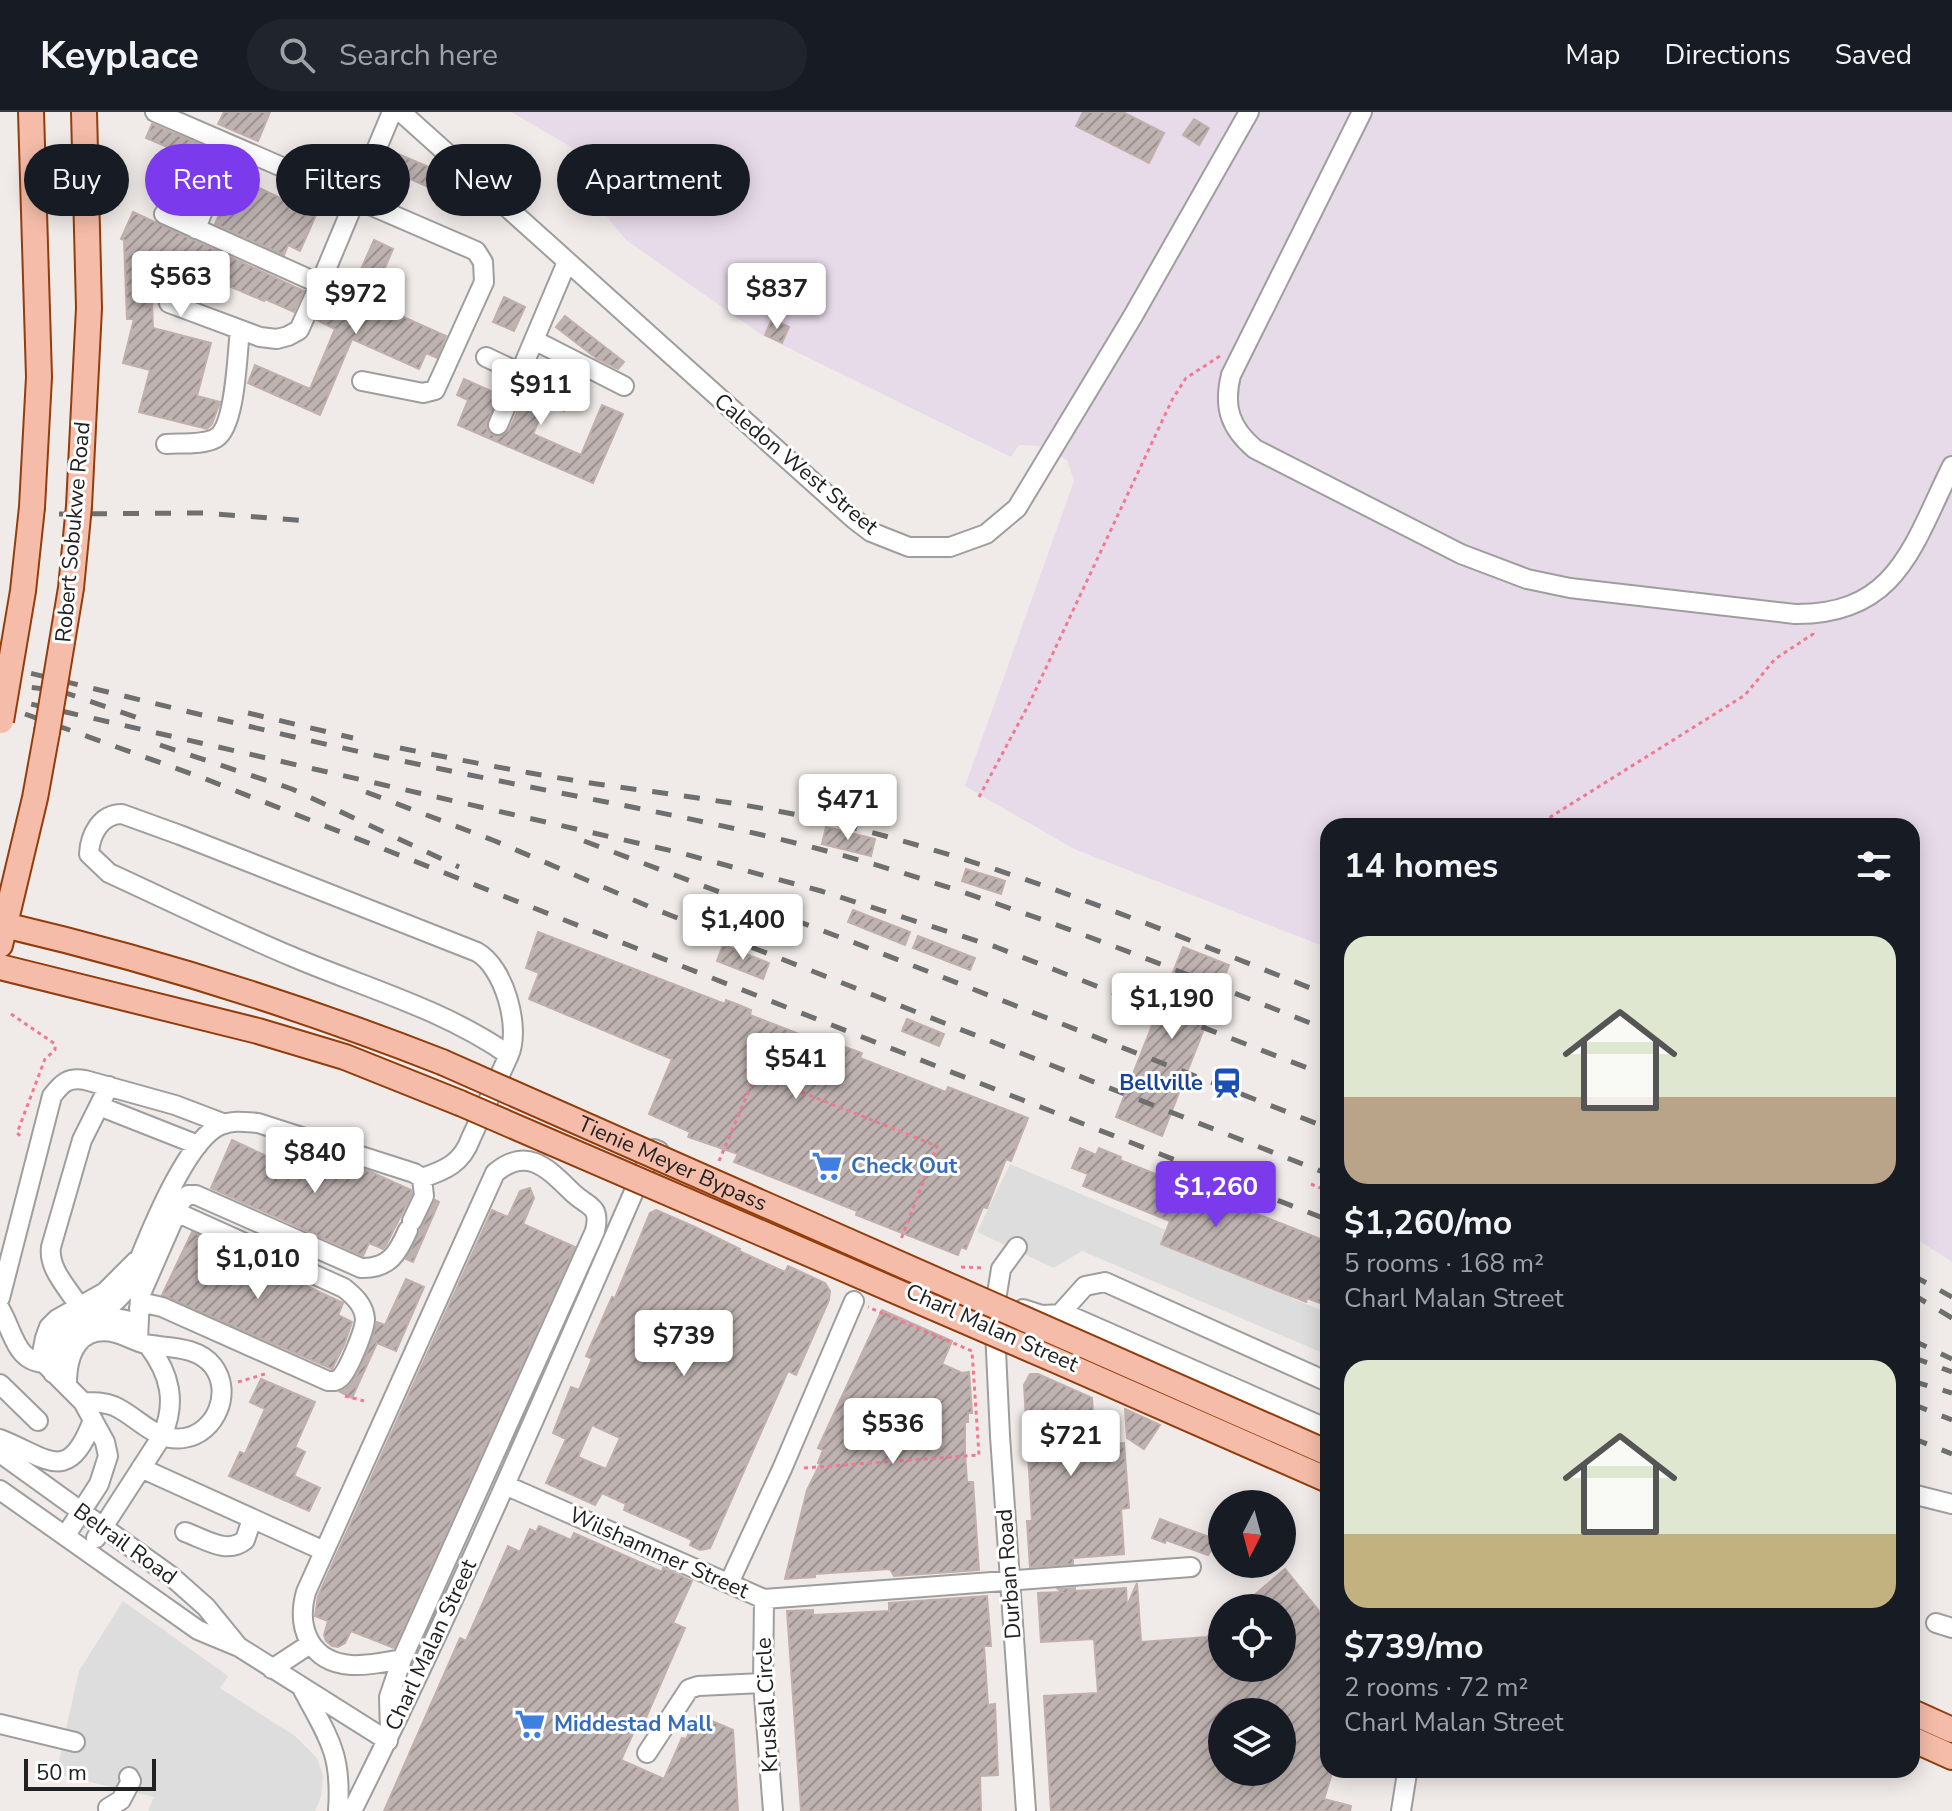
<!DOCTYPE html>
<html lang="en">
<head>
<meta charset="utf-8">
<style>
  body { margin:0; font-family:"Nunito Sans",sans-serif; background:#20242c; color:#f1f3f6; height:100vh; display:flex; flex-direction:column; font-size:30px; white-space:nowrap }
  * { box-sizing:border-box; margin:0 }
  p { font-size:26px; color:#9ea1a6 }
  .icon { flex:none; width:44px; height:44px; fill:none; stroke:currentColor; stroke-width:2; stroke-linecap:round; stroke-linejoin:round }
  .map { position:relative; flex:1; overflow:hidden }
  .drawer { position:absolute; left:1320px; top:706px; width:600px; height:960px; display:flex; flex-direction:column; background:#171b24; border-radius:24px; box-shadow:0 4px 20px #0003 }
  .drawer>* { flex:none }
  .hud { position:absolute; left:24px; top:32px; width:760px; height:72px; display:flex; gap:16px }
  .needle { width:52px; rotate:186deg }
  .tools { position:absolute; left:1208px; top:1378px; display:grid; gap:16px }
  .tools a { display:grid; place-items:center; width:88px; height:88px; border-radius:50%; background:#171b24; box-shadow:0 4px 20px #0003; font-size:40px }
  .scale { position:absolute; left:24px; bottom:20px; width:132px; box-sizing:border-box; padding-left:8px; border:4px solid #212121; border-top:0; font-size:22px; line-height:28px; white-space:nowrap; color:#212121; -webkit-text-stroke:6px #fff; paint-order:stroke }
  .price { position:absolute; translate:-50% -68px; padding:0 18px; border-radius:8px; background:#fff; color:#222; font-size:26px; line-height:52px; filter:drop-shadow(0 2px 4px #0008) }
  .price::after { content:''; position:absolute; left:50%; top:48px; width:24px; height:18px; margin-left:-12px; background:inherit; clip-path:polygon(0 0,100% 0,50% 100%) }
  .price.selected { background:#7c3aed; color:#fff }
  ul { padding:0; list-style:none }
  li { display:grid; align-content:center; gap:16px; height:424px; padding:0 24px }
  li span { display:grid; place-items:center; height:248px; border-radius:24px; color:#555 }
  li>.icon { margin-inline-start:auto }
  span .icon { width:144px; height:144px; fill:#fffc; stroke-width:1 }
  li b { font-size:34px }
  h2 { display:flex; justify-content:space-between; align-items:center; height:96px; padding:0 24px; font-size:34px }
  .pill { padding:0 28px; border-radius:36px; background:#171b24; box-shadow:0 4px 20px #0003; font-size:28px; line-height:72px }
  .pill.selected { background:#7c3aed; color:#fff }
  header { display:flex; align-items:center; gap:48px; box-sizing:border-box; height:112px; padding:0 40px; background:#171b24; border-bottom:2px solid #363941 }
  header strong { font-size:38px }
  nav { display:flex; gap:44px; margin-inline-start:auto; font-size:28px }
  .search { width:560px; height:72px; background:#20242c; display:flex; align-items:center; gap:20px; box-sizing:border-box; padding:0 28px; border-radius:44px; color:#9ea1a6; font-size:30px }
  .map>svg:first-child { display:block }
</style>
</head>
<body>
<header>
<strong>Keyplace</strong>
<div class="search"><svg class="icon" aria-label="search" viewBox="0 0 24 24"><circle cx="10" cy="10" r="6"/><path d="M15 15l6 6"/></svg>Search here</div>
<nav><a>Map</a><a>Directions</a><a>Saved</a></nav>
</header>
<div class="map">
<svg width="1952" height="1699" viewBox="0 0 1952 1699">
  <defs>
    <pattern id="building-hatch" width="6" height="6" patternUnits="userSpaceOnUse" patternTransform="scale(2)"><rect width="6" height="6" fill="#beb3b1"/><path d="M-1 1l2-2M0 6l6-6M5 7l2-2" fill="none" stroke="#9a9190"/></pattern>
  </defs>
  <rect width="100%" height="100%" fill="#f0ebe8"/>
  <!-- railway -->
  <path fill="#e7dbe9" d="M511 0H1952V1150L1912 1124V714H1328V836L1074 737 965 674 1074 369 1067 348 1038 334 1019 333 1011 345 762 223 626 128 567 56 578 39Z"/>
  <!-- parking -->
  <path fill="#ddd" d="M1010 1052 1296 1173 1291 1186 1328 1201V1243L1082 1139 1054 1156 977 1120Z
    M123 1489 228 1564 220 1576 295 1624 317 1646 323 1664 321 1685 315 1699H148L154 1685 56 1662 79 1559Z"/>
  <!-- building -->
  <path fill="url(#building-hatch)" stroke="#c1afac" stroke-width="2" fill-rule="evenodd" d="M224 0H270L258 29 218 12Z
    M1083 0H1123L1164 21 1149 51 1076 14Z
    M1194 7 1209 16 1199 33 1183 23Z
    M152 12 206 35 200 49 190 45 175 81 162 75 177 39 146 26Z
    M389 38 454 66 447 83 382 55Z
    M255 74 316 103 300 139 288 133 284 143 215 112 231 75 250 84Z
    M133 100 304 179 294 200 265 187 264 189 150 140 153 216 211 231 197 284 220 290 212 312 207 317 139 300 150 258 123 251 134 207H127L124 128 121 127Z
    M374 128 393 137 370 190 446 224 437 246 426 241 419 257 352 227 320 303 248 271 255 253 310 277 335 217 317 208 326 188 331 191 338 177 350 182Z
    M504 185 525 195 514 219 493 210Z
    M565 204 624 250 618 257 596 246 556 215Z
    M772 207 789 215 782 231 765 223Z
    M535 263 573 279 564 299 546 292 533 322 581 343 602 293 623 302 593 371 458 313 468 288 457 283 464 267 498 282 486 314 489 321 499 325 509 318Z
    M826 715 875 727 871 744 822 732Z
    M966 757 1005 769 1001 782 962 769Z
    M853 798 910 820 905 833 848 810Z
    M538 820 725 892 726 888 739 893 751 898 750 903 835 936 837 932 862 941 860 946 946 980 948 975 1028 1006 1011 1049 1006 1047 987 1096 983 1095 966 1137 961 1135 958 1143 856 1103 857 1099 734 1050 738 1042 688 1025 690 1020 649 1002 672 947 529 887 539 861 526 856Z
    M918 824 975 846 970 858 913 836Z
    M723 833 769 851 763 867 717 849Z
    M1183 835 1229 853 1162 1024 1116 1005Z
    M907 907 944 922 939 934 902 919Z
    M232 1028 275 1048 283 1032 350 1055 351 1053 371 1060 411 1078 412 1082 386 1133 383 1137 369 1131 363 1144 211 1076Z
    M1080 1036 1096 1043 1099 1036 1121 1045 1120 1048 1328 1130V1194L1307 1186 1306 1190 1161 1132 1170 1109 1083 1074 1088 1062 1072 1056Z
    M530 1076 534 1086 523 1112 575 1135 394 1536 351 1519 345 1531 338 1535 332 1534 326 1529 324 1523 328 1509 315 1504 318 1484 492 1098 508 1105 520 1079Z
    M435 1088 439 1090 413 1150 406 1147Z
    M656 1098 695 1115 740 1137 739 1139 785 1160 788 1154 825 1171 830 1179 829 1188 796 1263 788 1259 710 1436 700 1438 690 1433 692 1428 624 1398 626 1392 602 1381 595 1393 546 1371 566 1327 553 1321 563 1295 571 1275 579 1278 592 1247 586 1244 612 1185 615 1186 650 1101ZM592 1313 620 1326 606 1357 578 1345Z
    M192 1120 343 1191 338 1203 352 1210 344 1233 332 1257 162 1183Z
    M406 1167 424 1175 396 1239 377 1231 352 1286 340 1280 349 1274 358 1261 370 1233 377 1210 385 1213Z
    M882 1198 952 1229 942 1252 962 1261 969 1260 972 1301H968V1310H965V1339L967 1370H973L979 1458 894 1464 890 1457 815 1462V1465L785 1467 807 1378 820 1352 818 1351 823 1338 818 1336Z
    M1030 1262H1038L1092 1286 1095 1333 1124 1331 1129 1396 1121 1397 1124 1442 1073 1446V1452L1030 1455 1027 1409H1032L1024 1273Z
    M261 1267 315 1290 295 1335 305 1340 294 1364 320 1376 309 1399 229 1364 240 1340 245 1342 265 1297 250 1290Z
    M1125 1297 1160 1313 1144 1337 1127 1326Z
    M1160 1407 1173 1412 1218 1428 1208 1443 1166 1428 1165 1431 1152 1426Z
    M539 1414 571 1428 574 1421 662 1460 663 1456 692 1469 673 1511 685 1516 645 1608 640 1606 621 1648 664 1667 682 1626 686 1627 698 1603 733 1618 738 1699H384L460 1526 466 1529 508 1434 520 1440 530 1417 536 1420Z
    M1285 1457 1328 1510V1624L1323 1638 1328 1640V1658H1333L1324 1687 1351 1694 1350 1699H1051L1044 1584 1098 1581 1094 1527 1041 1530 1038 1481 1062 1480 1058 1477 1075 1476V1479L1126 1476 1127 1494 1137 1471 1141 1530 1207 1525 1222 1509V1556H1282V1496H1239ZM1222 1600H1282V1660H1222Z
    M987 1484 991 1534H984L988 1593 995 1592 998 1663 980 1664 981 1699H801L787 1499 813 1498V1503L889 1499V1491Z"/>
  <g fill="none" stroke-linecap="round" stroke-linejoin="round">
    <!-- minor casing -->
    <g stroke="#9e9e9e" stroke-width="22">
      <path id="minor" d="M155 0 476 139 483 150 484 170 435 278 423 281 362 269
        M401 0 854 407 871 420 909 435H950L986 422 1017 396 1133 204 1249 0
        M1362 0 1231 263C1223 295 1230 316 1255 337L1461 442 1527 467 1570 476 1795 502C1898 503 1913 432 1952 354
        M164 102 320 172
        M196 117 228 32
        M169 191 260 225 277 227 288 224 299 218 320 172 392 0
        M534 228 624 274
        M486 245 520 261
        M498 313 567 150
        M166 332C181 331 204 333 216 326 236 314 237 241 240 218
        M99 994 198 1033
        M422 1066C446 1058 462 1051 471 1026L509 943C521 915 504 855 477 840L180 723 122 702C101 702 90 722 89 742L109 761C170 789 231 819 293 845 366 876 443 897 509 943
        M1017 1135 1001 1157 996 1188 995 1218 1000 1324 1026 1699
        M0 1186 52 984C62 971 68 965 85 968L175 993 225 1012
        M79 1194C68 1176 48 1157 51 1135L82 1028 109 974
        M139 1196 149 1192 162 1195 328 1269C334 1269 335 1270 340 1266 348 1259 365 1218 365 1207 364 1193 354 1184 344 1176L176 1100
        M0 1197C14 1220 15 1253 50 1251
        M1023 1197 1042 1203 1063 1202 1073 1205 1328 1317
        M99 1203C111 1193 122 1185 130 1172 135 1164 137 1153 141 1143 154 1111 189 1026 221 1013 233 1008 245 1010 258 1011L414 1061 422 1066 424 1084 412 1109
        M1059 1203 1085 1174 1105 1170 1328 1270
        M138 1228 140 1184 182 1088 188 1083H196L361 1156C389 1157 398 1141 408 1118
        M53 1261C61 1205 86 1196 137 1211
        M0 1272 38 1309
        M67 1272C67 1241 79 1212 116 1221 128 1224 139 1232 151 1233 172 1236 198 1235 213 1254 233 1280 216 1321 184 1326 156 1331 137 1304 114 1294 104 1290 94 1290 83 1290
        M0 1327C48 1346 68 1374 93 1308
        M0 1341 171 1464 206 1495 237 1533
        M141 1356 324 1439
        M505 1373 764 1487 1191 1455
        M0 1378 198 1518 239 1535 388 1629
        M1912 1382 1952 1392
        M185 1420C205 1427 227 1443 245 1428L252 1407
        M66 1423 99 1372 108 1344 105 1330 83 1290 45 1252 42 1241 45 1226 49 1215 57 1207 105 1180 136 1149
        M96 1426 162 1324C177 1290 170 1262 148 1233
        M729 1471 782 1357 854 1189
        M764 1487 763 1571 773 1699
        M1936 1511 1952 1516
        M272 1557 310 1532
        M303 1578C329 1627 342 1641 338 1699
        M0 1612 75 1630
        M390 1620 389 1585 402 1547 595 1119C601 1093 589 1096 573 1081 549 1058 528 1033 495 1061L306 1480C296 1516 310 1550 351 1553 368 1554 386 1550 402 1547
        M647 1641 689 1577 698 1574 763 1571
        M108 1696 121 1688 131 1669 129 1665
        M352 1699C457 1489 549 1273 643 1059L654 1037 659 1039
        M1401 1699 1407 1661"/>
    </g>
    <!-- major casing -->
    <g stroke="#923d0c" stroke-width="28">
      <path id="major" d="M31 0 39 265 32 395
        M79 394 89 196 84 0
        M0 812C150 847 299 894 442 950
        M0 833 35 686 47 620
        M0 855 258 919 345 945 460 991
        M1912 1600 1952 1618
        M1912 1627 1952 1645"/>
    </g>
    <!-- path -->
    <path stroke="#ef7a92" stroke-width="3" stroke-dasharray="4 4" stroke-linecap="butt" d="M979 685 1029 592 1172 288 1186 266 1220 244
      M1536 714 1745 583 1775 547 1813 522 1814 517
      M11 902 55 932V938L45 947 17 1021 23 1026
      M1327 1033H1328
      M719 1049 756 962 937 1034 900 1130
      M1311 1072 1328 1079
      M961 1155 985 1156
      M238 1270 265 1262
      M345 1284 364 1289
      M804 1356 979 1343 972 1239 868 1195"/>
    <!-- minor -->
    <use href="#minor" stroke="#fff" stroke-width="18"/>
    <!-- major -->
    <use href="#major" stroke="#f5bda9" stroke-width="24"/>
    <!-- rail -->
    <path stroke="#6f6f6f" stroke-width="5" stroke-dasharray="16 16" stroke-linecap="butt" d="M59 402 203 401 310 409
      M0 554C148 589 296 628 446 658 570 684 696 705 819 737 993 783 1160 852 1328 918
      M0 572 62 579
      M60 579 147 609
      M0 585 681 741 821 779 996 835 1328 964
      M248 601 353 626
      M25 602 203 666 1328 1108
      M160 633 292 677 459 755
      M400 636C465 649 531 662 597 672 675 683 753 692 830 710 1002 751 1164 818 1328 883
      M366 680 495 729 657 798 1328 1062
      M584 729 850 829 1328 1016
      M1912 1163 1952 1185
      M1912 1182 1952 1206
      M1912 1228 1952 1247
      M1912 1245 1952 1260
      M1912 1269 1952 1281
      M1912 1292 1952 1308
      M1912 1326 1952 1342"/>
    <!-- major-bridge casing -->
    <g stroke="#923d0c" stroke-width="28" stroke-linecap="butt">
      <g id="major-bridge">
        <path d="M1 609 23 479 32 395"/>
        <path d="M47 620 71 476 79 394"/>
        <path id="s1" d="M442 950 1328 1341"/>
        <path d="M460 991 1055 1248 1328 1368"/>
      </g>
    </g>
    <!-- major-bridge -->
    <use href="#major-bridge" stroke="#f5bda9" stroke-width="24"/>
  </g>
  <!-- icons -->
  <defs>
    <g id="station-bare" transform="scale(2.4)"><path d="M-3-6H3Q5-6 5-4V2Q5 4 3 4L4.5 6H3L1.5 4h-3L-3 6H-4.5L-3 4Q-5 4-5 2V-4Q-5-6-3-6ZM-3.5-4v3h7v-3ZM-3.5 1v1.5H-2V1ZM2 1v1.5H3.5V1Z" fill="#1a4fb4" stroke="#fff" stroke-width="2.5" paint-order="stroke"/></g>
    <g id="supermarket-bare" transform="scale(2.4)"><path d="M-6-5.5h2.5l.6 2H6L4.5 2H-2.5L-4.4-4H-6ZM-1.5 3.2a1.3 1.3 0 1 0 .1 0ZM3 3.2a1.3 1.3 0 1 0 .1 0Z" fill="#3f7fe0" stroke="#fff" stroke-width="2.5" paint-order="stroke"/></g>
  </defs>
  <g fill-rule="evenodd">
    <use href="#station-bare" x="1227" y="971"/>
    <use href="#supermarket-bare" x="827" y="1054"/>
    <use href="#supermarket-bare" x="530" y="1612"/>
  </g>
  <g text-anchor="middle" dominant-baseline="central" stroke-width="6" stroke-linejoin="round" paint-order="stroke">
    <!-- street labels -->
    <g font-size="22" fill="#212121" stroke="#fff">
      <text transform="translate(796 352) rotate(40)">Caledon West Street</text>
      <text transform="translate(73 420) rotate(-85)">Robert Sobukwe Road</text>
      <text stroke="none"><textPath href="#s1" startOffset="252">Tienie Meyer Bypass</textPath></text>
      <text transform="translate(992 1216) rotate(24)">Charl Malan Street</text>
      <text transform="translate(125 1432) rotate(36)">Belrail Road</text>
      <text transform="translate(659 1441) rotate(24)">Wilshammer Street</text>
      <text transform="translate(1009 1462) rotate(-94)">Durban Road</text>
      <text transform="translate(431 1533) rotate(-65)">Charl Malan Street</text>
      <text transform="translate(767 1593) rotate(-93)">Kruskal Circle</text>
    </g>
    <!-- transit labels -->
    <g font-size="22" font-weight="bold" fill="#164399" stroke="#fff" text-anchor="end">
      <text x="1203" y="971">Bellville</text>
    </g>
    <!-- shop labels -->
    <g font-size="22" font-weight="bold" fill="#366cbe" stroke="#fff" text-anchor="start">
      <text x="851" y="1054">Check Out</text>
      <text x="554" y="1612">Middestad Mall</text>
    </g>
  </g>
</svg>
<div class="tools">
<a><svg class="needle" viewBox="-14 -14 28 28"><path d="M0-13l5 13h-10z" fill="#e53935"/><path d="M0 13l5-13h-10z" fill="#9ea1a6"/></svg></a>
<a><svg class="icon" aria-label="locate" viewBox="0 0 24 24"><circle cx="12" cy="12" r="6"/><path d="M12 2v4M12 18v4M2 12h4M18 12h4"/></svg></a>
<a><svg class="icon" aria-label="layers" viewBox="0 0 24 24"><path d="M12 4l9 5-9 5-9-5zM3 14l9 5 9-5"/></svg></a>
</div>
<div class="scale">50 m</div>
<b class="price" style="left:181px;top:207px">$563</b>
<b class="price" style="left:777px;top:219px">$837</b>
<b class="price" style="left:356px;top:224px">$972</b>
<b class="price" style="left:541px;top:315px">$911</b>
<b class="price" style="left:848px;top:730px">$471</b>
<b class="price" style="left:743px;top:850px">$1,400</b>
<b class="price" style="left:1172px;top:929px">$1,190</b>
<b class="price" style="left:796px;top:989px">$541</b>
<b class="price" style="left:315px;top:1083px">$840</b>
<b class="price selected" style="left:1216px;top:1117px">$1,260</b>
<b class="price" style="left:258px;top:1189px">$1,010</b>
<b class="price" style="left:684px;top:1266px">$739</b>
<b class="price" style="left:893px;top:1354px">$536</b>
<b class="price" style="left:1071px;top:1366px">$721</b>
<div class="hud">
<a class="pill">Buy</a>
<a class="pill selected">Rent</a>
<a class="pill">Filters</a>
<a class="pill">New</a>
<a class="pill">Apartment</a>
</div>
<section class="drawer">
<h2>14 homes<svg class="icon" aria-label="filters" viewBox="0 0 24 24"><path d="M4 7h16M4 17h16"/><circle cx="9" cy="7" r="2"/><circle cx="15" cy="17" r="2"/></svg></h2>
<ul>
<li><span style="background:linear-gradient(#dfe7d0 65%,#b9a48a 0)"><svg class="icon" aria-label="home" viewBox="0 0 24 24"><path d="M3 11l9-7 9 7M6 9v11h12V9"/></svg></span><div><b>$1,260/mo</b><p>5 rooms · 168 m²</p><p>Charl Malan Street</p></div></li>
<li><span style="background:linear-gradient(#dfe7d0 70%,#c2b280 0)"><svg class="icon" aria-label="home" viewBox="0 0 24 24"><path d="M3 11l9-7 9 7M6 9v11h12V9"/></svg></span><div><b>$739/mo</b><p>2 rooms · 72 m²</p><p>Charl Malan Street</p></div></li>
</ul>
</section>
</div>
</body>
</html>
